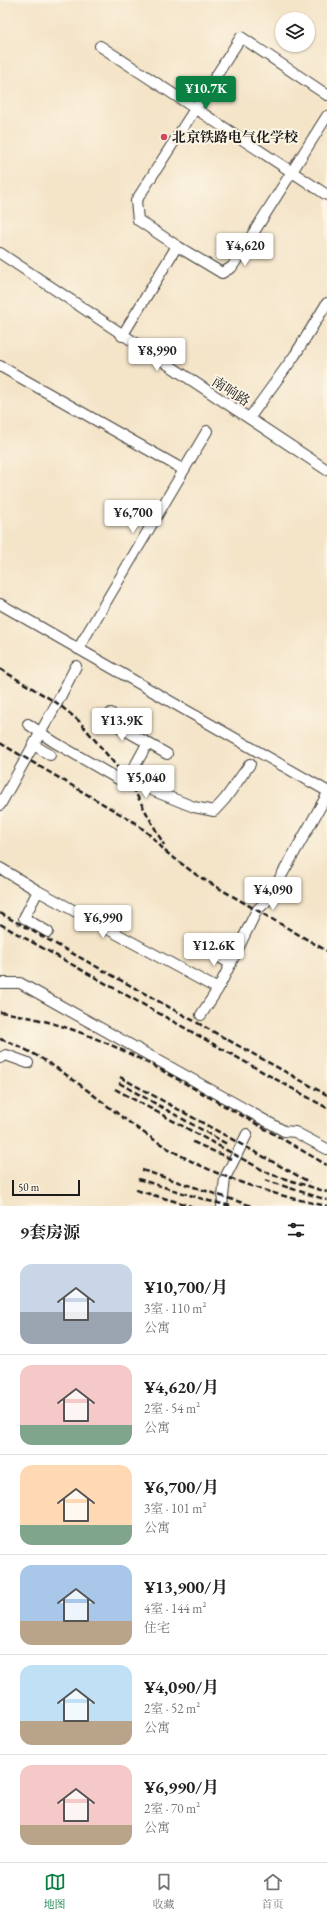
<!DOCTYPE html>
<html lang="zh">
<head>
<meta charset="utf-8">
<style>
  body { margin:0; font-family:"EB Garamond","Noto Serif SC",serif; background:#f2f2f2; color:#222; height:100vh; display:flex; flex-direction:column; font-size:15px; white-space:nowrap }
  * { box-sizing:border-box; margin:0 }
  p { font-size:13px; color:#767676 }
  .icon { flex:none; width:22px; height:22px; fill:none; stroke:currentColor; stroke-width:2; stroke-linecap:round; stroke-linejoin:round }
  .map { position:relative; height:1206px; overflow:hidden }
  .drawer { display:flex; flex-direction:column; background:#fff; flex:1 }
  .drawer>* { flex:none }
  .tools { position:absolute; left:275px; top:12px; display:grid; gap:8px }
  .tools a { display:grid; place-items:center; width:40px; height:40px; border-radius:50%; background:#fff; box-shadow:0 1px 3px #0004; font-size:20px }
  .scale { position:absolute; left:12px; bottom:10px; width:68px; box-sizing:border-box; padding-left:4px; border:2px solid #1c1c1c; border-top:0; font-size:11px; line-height:14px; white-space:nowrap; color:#1c1c1c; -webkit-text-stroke:3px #fcf5e5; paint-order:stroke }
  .price { position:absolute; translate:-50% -34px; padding:0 9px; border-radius:4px; background:#fff; color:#222; font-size:13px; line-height:26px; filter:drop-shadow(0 1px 2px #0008) }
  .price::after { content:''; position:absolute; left:50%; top:24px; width:12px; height:9px; margin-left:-6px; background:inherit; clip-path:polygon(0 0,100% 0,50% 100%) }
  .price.current { background:#0b8043; color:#fff }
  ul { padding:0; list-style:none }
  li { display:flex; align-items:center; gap:12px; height:100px; padding:0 20px }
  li+li { border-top:1px solid #e0e0e0 }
  li span { display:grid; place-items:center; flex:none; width:112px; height:80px; border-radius:12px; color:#555 }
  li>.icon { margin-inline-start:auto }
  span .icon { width:48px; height:48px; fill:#fffc; stroke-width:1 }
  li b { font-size:17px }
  h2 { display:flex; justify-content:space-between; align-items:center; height:48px; padding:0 20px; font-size:17px }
  .tabs { display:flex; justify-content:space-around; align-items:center; height:56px; border-top:1px solid #e0e0e0; background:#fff; font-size:11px; color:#767676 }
  .tabs a { display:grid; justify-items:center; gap:2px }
  .tabs .current { color:#0b8043 }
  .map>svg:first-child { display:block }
</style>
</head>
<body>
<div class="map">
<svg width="327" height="1206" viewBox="0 0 327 1206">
  <rect width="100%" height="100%" fill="#fcf5e5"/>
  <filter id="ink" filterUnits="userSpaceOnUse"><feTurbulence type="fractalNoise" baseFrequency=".025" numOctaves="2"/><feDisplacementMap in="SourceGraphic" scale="8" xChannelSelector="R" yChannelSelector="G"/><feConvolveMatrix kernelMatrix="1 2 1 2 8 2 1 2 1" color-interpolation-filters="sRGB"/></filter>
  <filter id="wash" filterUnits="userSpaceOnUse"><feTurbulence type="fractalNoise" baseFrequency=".012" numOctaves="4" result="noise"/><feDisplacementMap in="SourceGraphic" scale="16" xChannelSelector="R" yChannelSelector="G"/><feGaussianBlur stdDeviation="0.9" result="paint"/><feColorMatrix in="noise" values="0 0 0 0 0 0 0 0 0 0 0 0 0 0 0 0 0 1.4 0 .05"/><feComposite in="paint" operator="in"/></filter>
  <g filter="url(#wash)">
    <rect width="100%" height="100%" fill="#f4e4c8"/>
  </g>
  <g filter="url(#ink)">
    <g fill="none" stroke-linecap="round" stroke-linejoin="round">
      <!-- minor casing -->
      <g stroke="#3c3a36" stroke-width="12">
        <path id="minor" d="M100 46 327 195
          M177 246 138 220 136 201 241 37 327 95
          M0 253 327 470
          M122 336 177 246 222 273 232 267 327 116
          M0 366 184 470
          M250 417 295 355 327 303
          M0 604 327 791
          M78 649 207 431
          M111 713 109 721 167 754
          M28 724 54 742 118 779 139 785 194 807 214 811 225 799 250 764
          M34 745 50 755
          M129 781 130 775 147 744
          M0 805 57 703 76 666
          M0 868 38 891 218 989
          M38 891 24 918 48 932
          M208 951 231 964
          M0 983H20L284 1131 295 1132 327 1149
          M201 1015 218 989 257 910 267 901 327 795
          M0 1058 6 1055 28 1063
          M222 1206 225 1178 247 1134"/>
      </g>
      <!-- minor -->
      <use href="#minor" stroke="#fff" stroke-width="10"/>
      <!-- rail -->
      <path stroke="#1c1c1c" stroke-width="2.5" stroke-dasharray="6 3" stroke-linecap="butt" d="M0 669 57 703 79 721 129 781 164 845
        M0 743 137 824 151 836 166 852 198 876 327 951
        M0 913 327 1095
        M0 924 327 1108
        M0 1012C80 1023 145 1060 214 1100 252 1121 289 1143 327 1165
        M0 1039C53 1056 103 1106 150 1137 204 1173 263 1193 327 1206
        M120 1077 309 1182
        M119 1083 227 1144
        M115 1089 270 1174 327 1192
        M193 1142 231 1159
        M142 1170 252 1206
        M138 1179 209 1201 231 1206
        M265 1180 327 1200
        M136 1190 191 1206"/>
    </g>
  </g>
  <!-- markers -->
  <circle fill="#d1495b" stroke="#fcf5e5" stroke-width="1.5" cx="164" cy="137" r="4"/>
  <g text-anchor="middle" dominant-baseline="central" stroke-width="4" stroke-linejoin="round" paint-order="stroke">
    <!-- poi labels -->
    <g font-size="14" font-weight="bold" fill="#1c1c1c" stroke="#fcf5e5" text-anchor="start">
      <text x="172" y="137">北京铁路电气化学校</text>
    </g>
    <!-- street labels -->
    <g font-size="14" fill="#1c1c1c" stroke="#fcf5e5">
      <text transform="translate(231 391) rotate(33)">南响路</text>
    </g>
  </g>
</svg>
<div class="tools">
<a><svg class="icon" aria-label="layers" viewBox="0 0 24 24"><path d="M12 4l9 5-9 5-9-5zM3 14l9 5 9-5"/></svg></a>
</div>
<div class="scale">50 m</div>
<b class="price current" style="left:206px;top:110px">¥10.7K</b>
<b class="price" style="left:245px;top:267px">¥4,620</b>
<b class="price" style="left:157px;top:372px">¥8,990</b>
<b class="price" style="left:133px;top:534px">¥6,700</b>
<b class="price" style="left:122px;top:742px">¥13.9K</b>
<b class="price" style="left:146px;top:799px">¥5,040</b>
<b class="price" style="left:273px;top:911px">¥4,090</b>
<b class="price" style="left:103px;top:939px">¥6,990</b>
<b class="price" style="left:214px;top:967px">¥12.6K</b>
</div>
<section class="drawer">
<h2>9套房源<svg class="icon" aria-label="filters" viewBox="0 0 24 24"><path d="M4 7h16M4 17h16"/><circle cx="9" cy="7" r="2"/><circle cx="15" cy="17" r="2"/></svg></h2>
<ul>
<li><span style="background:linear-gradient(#c9d6e8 60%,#9aa5b1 0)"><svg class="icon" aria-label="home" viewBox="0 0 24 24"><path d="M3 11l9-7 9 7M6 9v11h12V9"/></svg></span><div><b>¥10,700/月</b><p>3室 · 110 m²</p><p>公寓</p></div></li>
<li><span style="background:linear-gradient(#f6c9c9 75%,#7fa58c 0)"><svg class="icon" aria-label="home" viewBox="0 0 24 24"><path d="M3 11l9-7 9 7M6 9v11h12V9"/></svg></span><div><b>¥4,620/月</b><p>2室 · 54 m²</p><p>公寓</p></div></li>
<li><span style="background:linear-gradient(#ffd9b3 75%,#7fa58c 0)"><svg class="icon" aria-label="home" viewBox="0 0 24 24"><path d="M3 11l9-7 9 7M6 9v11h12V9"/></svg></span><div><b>¥6,700/月</b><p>3室 · 101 m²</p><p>公寓</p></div></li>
<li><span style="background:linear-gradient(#a9c7e8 70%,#b9a48a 0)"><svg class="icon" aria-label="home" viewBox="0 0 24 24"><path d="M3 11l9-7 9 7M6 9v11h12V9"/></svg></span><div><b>¥13,900/月</b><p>4室 · 144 m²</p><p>住宅</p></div></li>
<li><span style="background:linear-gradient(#bfe0f5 70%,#b9a48a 0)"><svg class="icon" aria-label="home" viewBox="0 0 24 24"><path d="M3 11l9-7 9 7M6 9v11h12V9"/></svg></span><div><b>¥4,090/月</b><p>2室 · 52 m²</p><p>公寓</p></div></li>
<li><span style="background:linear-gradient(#f6c9c9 75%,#b9a48a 0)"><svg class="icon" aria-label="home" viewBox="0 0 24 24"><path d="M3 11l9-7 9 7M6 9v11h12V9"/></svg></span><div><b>¥6,990/月</b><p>2室 · 70 m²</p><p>公寓</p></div></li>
</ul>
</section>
<nav class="tabs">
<a class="current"><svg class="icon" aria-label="map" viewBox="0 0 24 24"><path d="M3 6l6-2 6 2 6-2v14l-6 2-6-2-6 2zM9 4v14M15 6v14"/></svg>地图</a>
<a><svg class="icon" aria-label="saved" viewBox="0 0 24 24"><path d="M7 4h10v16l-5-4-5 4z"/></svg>收藏</a>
<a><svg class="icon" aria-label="home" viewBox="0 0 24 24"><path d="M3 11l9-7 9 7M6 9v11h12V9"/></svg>首页</a>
</nav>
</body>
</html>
